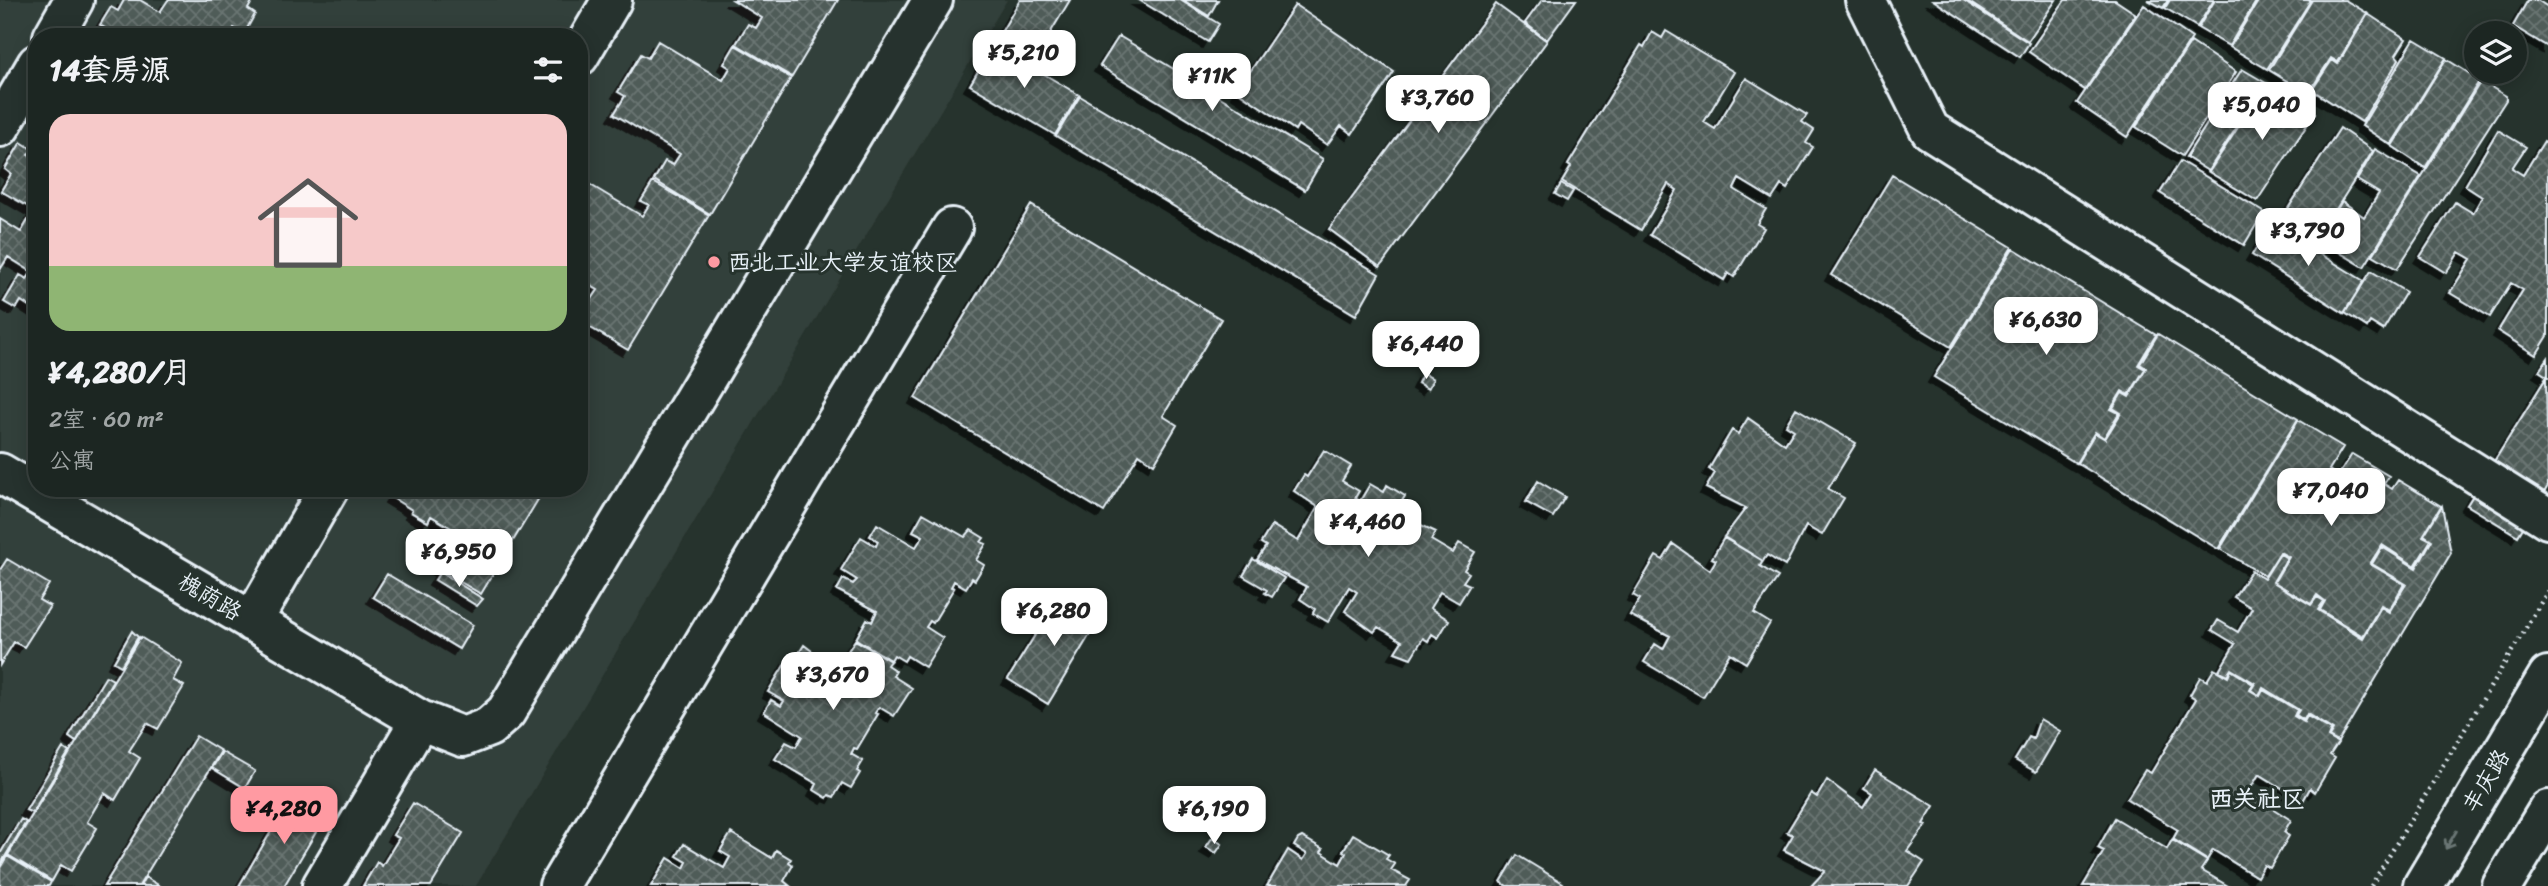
<!DOCTYPE html>
<html lang="zh">
<head>
<meta charset="utf-8">
<style>
  body { margin:0; font-family:Sriracha,"LXGW WenKai TC",sans-serif; background:#29322f; color:#f1f3f6; height:100vh; display:flex; flex-direction:column; font-size:26px; white-space:nowrap }
  * { box-sizing:border-box; margin:0 }
  p { font-size:23px; color:#a0a5a5 }
  .icon { flex:none; width:38px; height:38px; fill:none; stroke:currentColor; stroke-width:2; stroke-linecap:round; stroke-linejoin:round }
  .map { position:relative; flex:1; overflow:hidden }
  .sheet { position:absolute; left:28px; top:28px; width:560px; height:469px; display:flex; flex-direction:column; background:#1c2622; border-radius:28px; box-shadow:0 4px 18px #0003,0 0 0 2px #3a4340 }
  .sheet>* { flex:none }
  .controls { position:absolute; left:2464px; top:21px; display:grid; gap:14px }
  .controls a { display:grid; place-items:center; width:63px; height:63px; border-radius:50%; background:#1c2622; box-shadow:0 4px 18px #0003,0 0 0 2px #3a4340; font-size:35px }
  .price { position:absolute; translate:-50% -60px; padding:0 16px; border-radius:14px; background:#fff; color:#222; font-size:23px; line-height:46px; filter:drop-shadow(0 2px 4px #0008) }
  .price::after { content:''; position:absolute; left:50%; top:42px; width:21px; height:16px; margin-left:-10px; background:inherit; clip-path:polygon(0 0,100% 0,50% 100%) }
  .price.selected { background:#ff9aa2; color:#111 }
  ul { padding:0; list-style:none }
  li { display:grid; align-content:center; gap:14px; height:371px; padding:0 21px }
  li span { display:grid; place-items:center; height:217px; border-radius:21px; color:#555 }
  li>.icon { margin-inline-start:auto }
  span .icon { width:126px; height:126px; fill:#fffc; stroke-width:1 }
  li b { font-size:30px }
  h2 { display:flex; justify-content:space-between; align-items:center; height:84px; padding:0 21px; font-size:30px }
  .map>svg:first-child { display:block }
</style>
</head>
<body>
<div class="map">
<svg width="2548" height="886" viewBox="0 0 2548 886">
  <defs>
    <pattern id="building-cross-hatch" width="8" height="8" patternUnits="userSpaceOnUse" patternTransform="scale(1.75)"><rect width="8" height="8" fill="#505c59"/><path d="M0 0l8 8M0 8l8-8" fill="none" stroke="#697472"/></pattern>
    <filter id="shadow"><feDropShadow dx="-6" dy="6" stdDeviation="0" flood-color="#0009"/></filter>
  </defs>
  <rect width="100%" height="100%" fill="#26332d"/>
  <filter id="ink" filterUnits="userSpaceOnUse"><feTurbulence type="fractalNoise" baseFrequency=".0143" numOctaves="2"/><feDisplacementMap in="SourceGraphic" scale="14" xChannelSelector="R" yChannelSelector="G"/><feConvolveMatrix kernelMatrix="1 2 1 2 8 2 1 2 1" color-interpolation-filters="sRGB"/></filter>
  <g filter="url(#ink)">
    <!-- built -->
    <path fill="#333f3a" fill-rule="evenodd" d="M0 0H1007L476 886H0ZM37 37H579V488H37Z"/>
    <!-- building -->
    <path fill="url(#building-cross-hatch)" stroke="#e8f1f8" stroke-width="2" filter="url(#shadow)" d="M124 0H140L160 12 168 0H253L248 9 255 14 244 34 234 28 229 37H120L100 25 111 7 118 11Z
      M733 0H838L792 77 736 44 748 24 756 28 762 18Z
      M1020 0H1070L1031 65 995 43Z
      M1139 0H1180L1219 24 1208 42Z
      M1183 0H1218L1209 16Z
      M1542 0H1576L1547 40 1525 23Z
      M1933 0H1963L2029 43 2020 57Z
      M1966 0H2056L2028 41Z
      M2065 0H2115L2136 14 2085 90 2029 52Z
      M2148 0H2168L2163 8Z
      M2170 0H2214L2197 27 2165 8Z
      M2215 0H2257L2229 46 2198 28Z
      M2259 0H2311L2267 69 2230 47Z
      M2312 0H2345L2367 13 2338 62 2331 58 2308 94 2269 70Z
      M2528 0H2537L2548 7V47L2513 26Z
      M1496 4 1547 41 1380 267 1329 229Z
      M1295 5 1394 72 1352 134 1341 126 1327 145 1298 125 1295 130 1237 91Z
      M2144 5 2192 38 2127 137 2077 103Z
      M2368 14 2406 39 2396 55 2399 59 2362 122 2312 90 2332 60 2338 64Z
      M1666 31 1734 72 1704 122 1715 129 1746 78 1807 115 1802 122 1814 130 1806 143 1813 147 1787 189 1781 185 1772 199 1739 179 1734 189 1766 209 1757 224 1764 228 1734 277 1728 273 1724 280 1650 235 1677 190 1668 184 1641 230 1562 182 1571 167 1568 165 1641 45 1644 47 1652 32 1662 38Z
      M1119 36 1323 159 1305 190 1100 66Z
      M2414 39 2446 58 2391 145 2362 126Z
      M658 41 723 80 730 68 724 64 735 45 791 78 710 214 654 180 665 161 673 165 680 154 614 114 625 96 618 92 641 54 648 58Z
      M2191 42 2236 72 2182 156 2136 127Z
      M994 44 1079 95 1055 135 970 85Z
      M2446 59 2480 80 2425 168 2392 146Z
      M2242 69 2266 83 2208 171 2186 157Z
      M2481 81 2506 96V100L2397 269 2373 255Z
      M2267 83 2315 113 2257 201 2209 172Z
      M1080 96 1379 274 1356 315 1056 136Z
      M2340 128 2373 151 2317 239 2282 218Z
      M2498 130 2526 147 2512 168 2523 175 2544 141 2548 144V336L2536 355 2498 331 2523 290 2511 283 2490 317 2450 293 2471 259 2459 252 2446 273 2420 257 2455 202 2473 213 2482 197 2465 186Z
      M21 142 32 149 28 155 37 160V311L21 301 16 309 4 302 20 275 27 279 32 272 8 257 0 270V219L21 232 34 210 1 191 11 174 5 169Z
      M2375 149 2421 176 2364 267 2319 240 2342 201 2364 217 2379 193 2357 180Z
      M2180 161 2264 212 2244 245 2160 193Z
      M1892 175 2012 247 1951 347 1831 275Z
      M579 178 642 216 649 205 641 201 653 182 709 215 628 350 579 321V304L583 298 590 302 598 290 579 279Z
      M1561 184 1573 191 1567 201 1555 194Z
      M1031 205 1221 319 1163 416 1177 425 1154 464 1139 454 1104 512 915 398Z
      M2271 224 2364 281 2344 313 2252 255Z
      M2013 248 2156 335 2138 365 2145 369 2129 395 2122 391 2111 409 2119 413 2104 438 2095 432 2076 463 1934 377Z
      M2371 271 2406 292 2383 330 2370 322 2367 327 2345 313Z
      M2158 334 2298 419 2218 549 2077 463 2095 433 2105 439 2121 413 2113 408 2122 393 2129 397 2146 368 2140 364Z
      M2548 358V377L2539 371Z
      M1423 373 1433 379 1428 389 1418 383Z
      M2546 378 2548 486 2518 536 2467 505Z
      M1796 408 1856 443 1828 489 1844 498 1822 535 1806 526 1785 566 1767 555 1763 561 1724 537 1746 508 1706 488 1715 473 1709 469 1732 430 1738 434 1748 418 1785 444 1794 430 1786 425Z
      M2298 420 2343 447 2329 470 2338 476 2352 454 2389 476 2384 484 2392 489 2398 480 2441 506 2423 536 2431 540 2415 566 2382 545 2370 564 2404 584 2389 610 2381 605 2363 636 2320 610 2325 601 2317 595 2311 604 2274 582 2289 557 2280 552 2265 576 2220 549Z
      M1324 450 1351 466 1342 481 1359 491 1355 498 1360 501 1370 484 1384 492 1387 485 1405 496 1384 531 1391 535 1402 516 1436 532 1431 540 1453 553 1459 543 1475 552 1464 570 1469 573 1463 582 1470 585 1459 603 1440 592 1430 608 1449 620 1438 638 1432 634 1428 641 1423 638 1411 658 1395 652 1402 641 1378 627 1374 632 1345 611 1357 592 1349 587 1328 622 1313 613 1315 609 1300 599 1307 587 1257 560 1266 546 1261 543 1272 525 1298 541 1318 507 1294 491 1304 475 1307 477Z
      M1538 481 1565 497 1553 517 1526 502Z
      M397 488H545L481 594 425 561 436 542 443 546 453 529 431 516 428 522 411 512 412 510 391 497Z
      M2442 506 2451 553 2338 742 2329 737 2333 730 2307 714 2304 720 2296 715 2299 710 2263 688 2259 695 2251 690 2255 683 2231 669 2227 675 2219 671 2235 644 2212 630 2218 620 2238 632 2252 608 2234 597 2251 571 2264 579 2280 554 2287 558 2273 582 2311 605 2317 597 2324 601 2318 610 2363 638 2381 607 2389 612 2406 584 2372 564 2382 547 2416 568 2432 540 2424 535Z
      M923 513 965 537 971 530 984 538 981 542 986 544 976 560 984 565 975 580 972 578 966 588 954 581 951 587 954 588 933 623 930 621 926 627 943 638 925 667 907 656 904 661 894 655 891 660 856 639 867 619 872 622 877 611 837 590 843 579 853 584 857 580 841 570 861 537 876 546 878 541 870 536 877 524 916 547 923 536 913 531Z
      M1724 538 1763 561 1760 566 1778 577 1754 613 1770 623 1746 663 1730 653 1703 697 1644 662 1655 644 1663 649 1670 636 1630 615 1640 599 1633 595 1656 556 1663 560 1673 544 1710 570 1716 560 1712 558Z
      M7 559 49 584 39 600 50 606 24 647 14 642 0 665V570Z
      M1253 559 1284 578 1272 597 1265 593 1267 590 1243 576Z
      M440 572 483 599 477 606 435 580Z
      M387 574 473 625 459 649 373 597Z
      M1061 593 1101 616 1048 704 1008 679Z
      M132 631 138 637 121 666 114 662Z
      M140 637 182 663 173 680 184 686 158 729 147 723 129 751 140 758 115 800 104 793 87 822 97 828 71 871 61 865 52 881 8 855Z
      M855 640 890 661 887 665 896 671 893 676 912 688 894 716 879 707 875 713 878 714 857 749 854 748 851 754 863 761 857 771 860 773 851 788 842 783 834 797 829 795 827 798 814 790 817 784 775 759 786 742 796 747 802 736 764 712 771 700 781 706 784 701 768 692 788 659 804 668 806 662 797 656 804 645 841 673 848 661 843 659Z
      M2214 669 2228 677 2231 670 2253 684 2250 690 2260 696 2263 690 2297 710 2294 716 2304 722 2307 716 2331 730 2328 737 2338 743 2330 755 2335 758 2315 792 2310 788 2303 801 2259 774 2248 793 2291 820 2284 832 2289 836 2270 868 2264 865 2257 877 2213 850 2207 860 2173 839 2178 830 2127 799 2145 770 2151 773 2196 699 2190 695 2200 677 2207 681Z
      M106 676 113 680 76 742 69 737Z
      M2040 719 2060 731 2036 772 2015 760 2029 737 2033 739Z
      M196 736 221 751 139 886H104Z
      M63 748 69 752 32 813 26 810Z
      M222 752 255 771 245 788 212 768Z
      M1875 770 1934 806 1923 824 1926 825 1907 851 1924 862 1908 886H1811L1825 871 1784 850 1793 835 1787 832 1811 793 1817 797 1827 780 1863 807 1872 793 1864 788Z
      M292 796 325 817 284 886H239Z
      M413 803 463 833 431 886H363L377 862 382 866 399 838 393 835Z
      M2115 818 2167 849 2172 840 2207 861 2201 870 2228 886H2083L2104 851 2098 848Z
      M21 819 26 822 0 865V854Z
      M731 833 772 858 776 850 791 859 789 862 793 865 784 881 790 886H651L668 858 684 868 687 862 677 856 684 844 724 868 730 857 720 851Z
      M1353 834 1389 855 1386 859 1395 864 1391 870 1410 880 1406 886H1267L1288 850 1303 860 1307 854 1294 846 1298 839 1302 837 1323 849 1321 852 1340 864 1346 853 1343 851Z
      M1212 838 1222 844 1216 853 1206 847Z
      M1517 855 1563 883 1561 886H1507L1501 882Z
      M7 856 51 882 49 886H0V868Z
      M145 877 160 886H140Z"/>
    <g fill="none" stroke-linecap="round" stroke-linejoin="round">
      <!-- minor casing -->
      <g stroke="#e8f1f8" stroke-width="44">
        <path id="minor" d="M1865 0 1930 130 2548 519
          M53 37 74 0
          M579 56 612 0
          M0 127 37 64
          M0 473 420 720 463 737 489 727 506 712 933 0
          M252 622 329 488
          M322 886 420 720"/>
      </g>
      <!-- major casing -->
      <g stroke="#e8f1f8" stroke-width="44">
        <path id="major" d="M559 886 952 228
          M2423 886 2548 676
          M2502 886 2548 810"/>
      </g>
      <!-- path -->
      <path stroke="#e8f1f8" stroke-width="4.5" stroke-dasharray="2 5" stroke-linecap="butt" d="M2371 886 2548 591"/>
      <!-- minor -->
      <use href="#minor" stroke="#26332d" stroke-width="38"/>
      <!-- major -->
      <use href="#major" stroke="#26332d" stroke-width="38"/>
    </g>
    <!-- one-way arrows -->
    <defs><path id="oneway-shaft" d="M-6 0H5M1.5-3L5.5 0L1.5 3" fill="none" stroke-width="1.6" stroke-linecap="round" stroke-linejoin="round" transform="scale(1.75)"/></defs>
    <use stroke="#6a7674" href="#oneway-shaft" transform="translate(2451 840) rotate(121)"/>
  </g>
  <!-- markers -->
  <circle fill="#ff9aa2" stroke="#26332d" stroke-width="2.5" cx="714" cy="262" r="7"/>
  <g text-anchor="middle" dominant-baseline="central" stroke-width="6" stroke-linejoin="round" paint-order="stroke">
    <!-- poi labels -->
    <g font-size="23" fill="#e8f1f8" stroke="#26332d" text-anchor="start">
      <text x="728" y="262">西北工业大学友谊校区</text>
    </g>
    <!-- street labels -->
    <g font-size="23" fill="#e8f1f8" stroke="#26332d">
      <text transform="translate(210 597) rotate(31)">槐荫路</text>
      <text transform="translate(2486 781) rotate(-59)">丰庆路</text>
    </g>
    <!-- neighbourhood labels -->
    <g font-size="24" font-weight="bold" fill="#e8f1f8" stroke="#26332d">
      <text x="2257" y="799">西关社区</text>
    </g>
  </g>
</svg>
<div class="controls">
<a><svg class="icon" aria-label="layers" viewBox="0 0 24 24"><path d="M12 4l9 5-9 5-9-5zM3 14l9 5 9-5"/></svg></a>
</div>
<b class="price" style="left:1024px;top:90px">¥5,210</b>
<b class="price" style="left:1212px;top:113px">¥11K</b>
<b class="price" style="left:1438px;top:135px">¥3,760</b>
<b class="price" style="left:2262px;top:142px">¥5,040</b>
<b class="price" style="left:2308px;top:268px">¥3,790</b>
<b class="price" style="left:2046px;top:357px">¥6,630</b>
<b class="price" style="left:1426px;top:381px">¥6,440</b>
<b class="price" style="left:2331px;top:528px">¥7,040</b>
<b class="price" style="left:1368px;top:559px">¥4,460</b>
<b class="price" style="left:459px;top:589px">¥6,950</b>
<b class="price" style="left:1054px;top:648px">¥6,280</b>
<b class="price" style="left:833px;top:712px">¥3,670</b>
<b class="price selected" style="left:284px;top:846px">¥4,280</b>
<b class="price" style="left:1214px;top:846px">¥6,190</b>
<section class="sheet">
<h2>14套房源<svg class="icon" aria-label="filters" viewBox="0 0 24 24"><path d="M4 7h16M4 17h16"/><circle cx="9" cy="7" r="2"/><circle cx="15" cy="17" r="2"/></svg></h2>
<ul>
<li><span style="background:linear-gradient(#f6c9c9 70%,#8fb573 0)"><svg class="icon" aria-label="home" viewBox="0 0 24 24"><path d="M3 11l9-7 9 7M6 9v11h12V9"/></svg></span><div><b>¥4,280/月</b><p>2室 · 60 m²</p><p>公寓</p></div></li>
</ul>
</section>
</div>
</body>
</html>
